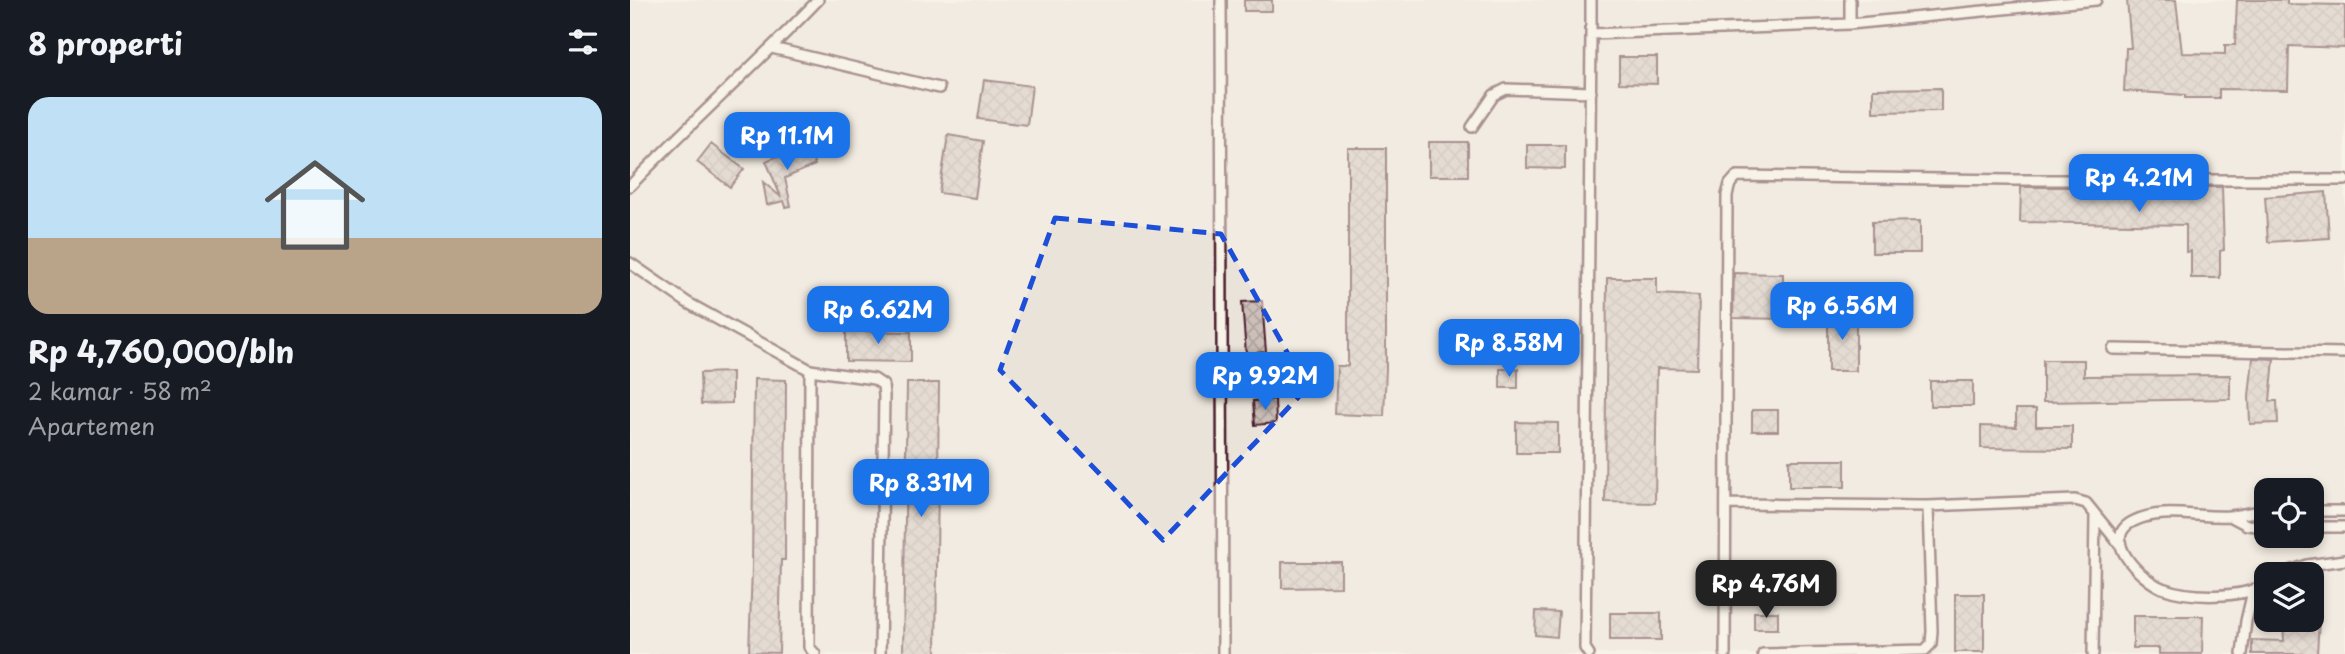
<!DOCTYPE html>
<html lang="id">
<head>
<meta charset="utf-8">
<style>
  body { margin:0; font-family:"Playpen Sans",sans-serif; background:#242831; color:#f1f3f6; height:100vh; display:flex; flex-direction:column; font-size:26px; white-space:nowrap }
  * { box-sizing:border-box; margin:0 }
  p { font-size:23px; color:#9ea1a6 }
  .icon { flex:none; width:38px; height:38px; fill:none; stroke:currentColor; stroke-width:2; stroke-linecap:round; stroke-linejoin:round }
  .map { position:relative; flex:1; overflow:hidden }
  .sheet { display:flex; flex-direction:column; background:#171b24; width:630px }
  .sheet>* { flex:none }
  .fabs { position:absolute; left:1624px; top:478px; display:grid; gap:14px }
  .fabs a { display:grid; place-items:center; width:70px; height:70px; border-radius:14px; background:#171b24; box-shadow:0 4px 10px #0003; font-size:35px }
  .price { position:absolute; translate:-50% -60px; padding:0 16px; border-radius:14px; background:#1a73e8; color:#fff; font-size:23px; line-height:46px; filter:drop-shadow(0 2px 4px #0008) }
  .price::after { content:''; position:absolute; left:50%; top:42px; width:21px; height:16px; margin-left:-10px; background:inherit; clip-path:polygon(0 0,100% 0,50% 100%) }
  .price.active { background:#222; color:#fff }
  ul { padding:0; list-style:none }
  li { display:grid; align-content:center; gap:14px; height:371px; padding:0 28px }
  li span { display:grid; place-items:center; height:217px; border-radius:21px; color:#555 }
  li>.icon { margin-inline-start:auto }
  span .icon { width:126px; height:126px; fill:#fffc; stroke-width:1 }
  li b { font-size:30px }
  h2 { display:flex; justify-content:space-between; align-items:center; height:84px; padding:0 28px; font-size:30px }
  main { display:flex; flex:1; min-height:0 }
  .map>svg:first-child { display:block }
</style>
</head>
<body>
<main>
<section class="sheet">
<h2>8 properti<svg class="icon" aria-label="filters" viewBox="0 0 24 24"><path d="M4 7h16M4 17h16"/><circle cx="9" cy="7" r="2"/><circle cx="15" cy="17" r="2"/></svg></h2>
<ul>
<li><span style="background:linear-gradient(#bfe0f5 65%,#b9a48a 0)"><svg class="icon" aria-label="home" viewBox="0 0 24 24"><path d="M3 11l9-7 9 7M6 9v11h12V9"/></svg></span><div><b>Rp 4,760,000/bln</b><p>2 kamar · 58 m²</p><p>Apartemen</p></div></li>
</ul>
</section>
<div class="map">
<svg width="1715" height="654" viewBox="0 0 1715 654">
  <defs>
    <pattern id="building-cross-hatch" width="8" height="8" patternUnits="userSpaceOnUse" patternTransform="scale(1.75)"><rect width="8" height="8" fill="#ccbfb9"/><path d="M0 0l8 8M0 8l8-8" fill="none" stroke="#b1a49f"/></pattern>
  </defs>
  <rect width="100%" height="100%" fill="#f7f3e8"/>
  <filter id="ink" filterUnits="userSpaceOnUse"><feTurbulence type="fractalNoise" baseFrequency=".0143" numOctaves="2"/><feDisplacementMap in="SourceGraphic" scale="14" xChannelSelector="R" yChannelSelector="G"/><feConvolveMatrix kernelMatrix="1 2 1 2 8 2 1 2 1" color-interpolation-filters="sRGB"/></filter>
  <g filter="url(#ink)">
    <!-- built -->
    <path fill="#eae3da" fill-rule="evenodd" d="M0 0H1715V654H0ZM1636 490H1682V536H1636ZM1636 574H1682V620H1636Z"/>
    <!-- building -->
    <path fill="url(#building-cross-hatch)" stroke="#4a1f2b" stroke-width="2" d="M614 0H642V11H614Z
      M1497 0H1546L1552 53 1595 54V45H1605L1607 0H1657V4L1715 5V48L1659 46 1658 90 1589 89V98H1555V95L1494 91 1496 48H1501Z
      M989 57H1027V84L989 83Z
      M354 80 402 86 397 125 348 119Z
      M1311 88V111L1243 112V89Z
      M318 135 353 141 345 198 309 193Z
      M799 142H838V176H799Z
      M81 144 114 169 100 187 67 162Z
      M176 144 185 165 155 178 161 206 156 207 154 201 137 205 133 182 151 197 136 161Z
      M897 145H935V169L897 168Z
      M718 148H756V368L754 416 705 414 707 366H718Z
      M1391 187H1592L1594 250 1590 251V278H1561V251L1556 252V225L1390 222Z
      M1696 192 1699 238 1638 242 1635 197Z
      M1290 221V253H1242V222Z
      M1104 273 1153 274V319L1103 318Z
      M977 278H1027V294L1069 296 1067 369 1027 368 1025 503 975 502Z
      M632 301 636 352 616 354 612 302Z
      M1198 312H1226V371H1198Z
      M216 331 281 332V362L216 361Z
      M1623 358 1644 359 1640 401H1647L1648 423 1620 424 1619 396Z
      M1413 360H1454V376L1600 375V399L1413 402Z
      M870 369H888V388H870Z
      M102 372V403L71 404 70 373Z
      M124 379 156 380 155 560H151L149 653 119 652 122 567Z
      M1300 381H1343V406H1300Z
      M277 383H309L306 654H273Z
      M645 399 646 423 625 425 623 401Z
      M1386 409H1406V426H1442V449L1351 448V426L1386 427Z
      M1122 410H1148V431H1122Z
      M886 422 928 423V453H886Z
      M1159 460H1215V487H1159Z
      M652 562H711V587L652 588Z
      M1325 594H1354V652H1325Z
      M906 611 929 612 927 637 905 635Z
      M1124 612H1148V629H1124Z
      M980 613H1031V640H980Z
      M1503 616H1573L1572 654H1529V648H1503Z
      M1653 620H1689L1687 654H1622V640L1654 641Z"/>
    <g fill="none" stroke-linecap="round" stroke-linejoin="round">
      <!-- service casing -->
      <g stroke="#4a1f2b" stroke-width="14">
        <path id="service" d="M591 0 593 654
          M1220 0V24
          M961 34V0
          M142 48 309 88
          M842 127 864 95 876 89 961 92
          M0 186C61 122 127 64 188 0
          M0 263 58 303 180 370 179 647 185 654
          M1483 349 1715 353
          M180 370 244 379 253 385 254 396 250 654
          M1098 504 1298 506 1445 500 1456 503 1491 546
          M1636 511C1623 511 1612 515 1599 516 1568 518 1532 507 1504 521 1468 538 1511 579 1532 588 1559 598 1612 599 1636 584
          M1682 511H1715
          M1600 516 1617 525 1636 527
          M1682 527H1715
          M1651 574 1677 565 1715 560
          M959 654 955 648 961 34 1220 24 1466 0
          M1095 654 1097 195 1100 184 1107 176 1379 180H1715
          M1133 654 1295 650 1301 644 1302 631 1298 506
          M1463 654 1465 515
          M1612 654 1616 621 1623 591"/>
      </g>
      <!-- service -->
      <use href="#service" stroke="#f7f3e8" stroke-width="9"/>
    </g>
  </g>
  <!-- marked area -->
  <path d="M0 0H1715V654H0ZM425 218 591 234 677 388 533 540 370 370Z" fill="#f7f3e8" fill-opacity=".55" fill-rule="evenodd"/>
  <path fill="none" stroke="#1d4ed8" stroke-width="5" stroke-dasharray="14 9" stroke-linejoin="round" d="M425 218 591 234 677 388 533 540 370 370Z"/>
</svg>
<div class="fabs">
<a><svg class="icon" aria-label="locate" viewBox="0 0 24 24"><circle cx="12" cy="12" r="6"/><path d="M12 2v4M12 18v4M2 12h4M18 12h4"/></svg></a>
<a><svg class="icon" aria-label="layers" viewBox="0 0 24 24"><path d="M12 4l9 5-9 5-9-5zM3 14l9 5 9-5"/></svg></a>
</div>
<b class="price" style="left:157px;top:172px">Rp 11.1M</b>
<b class="price" style="left:1509px;top:214px">Rp 4.21M</b>
<b class="price" style="left:1212px;top:342px">Rp 6.56M</b>
<b class="price" style="left:248px;top:346px">Rp 6.62M</b>
<b class="price" style="left:879px;top:379px">Rp 8.58M</b>
<b class="price" style="left:635px;top:412px">Rp 9.92M</b>
<b class="price" style="left:291px;top:519px">Rp 8.31M</b>
<b class="price active" style="left:1136px;top:620px">Rp 4.76M</b>
</div>
</main>
</body>
</html>
